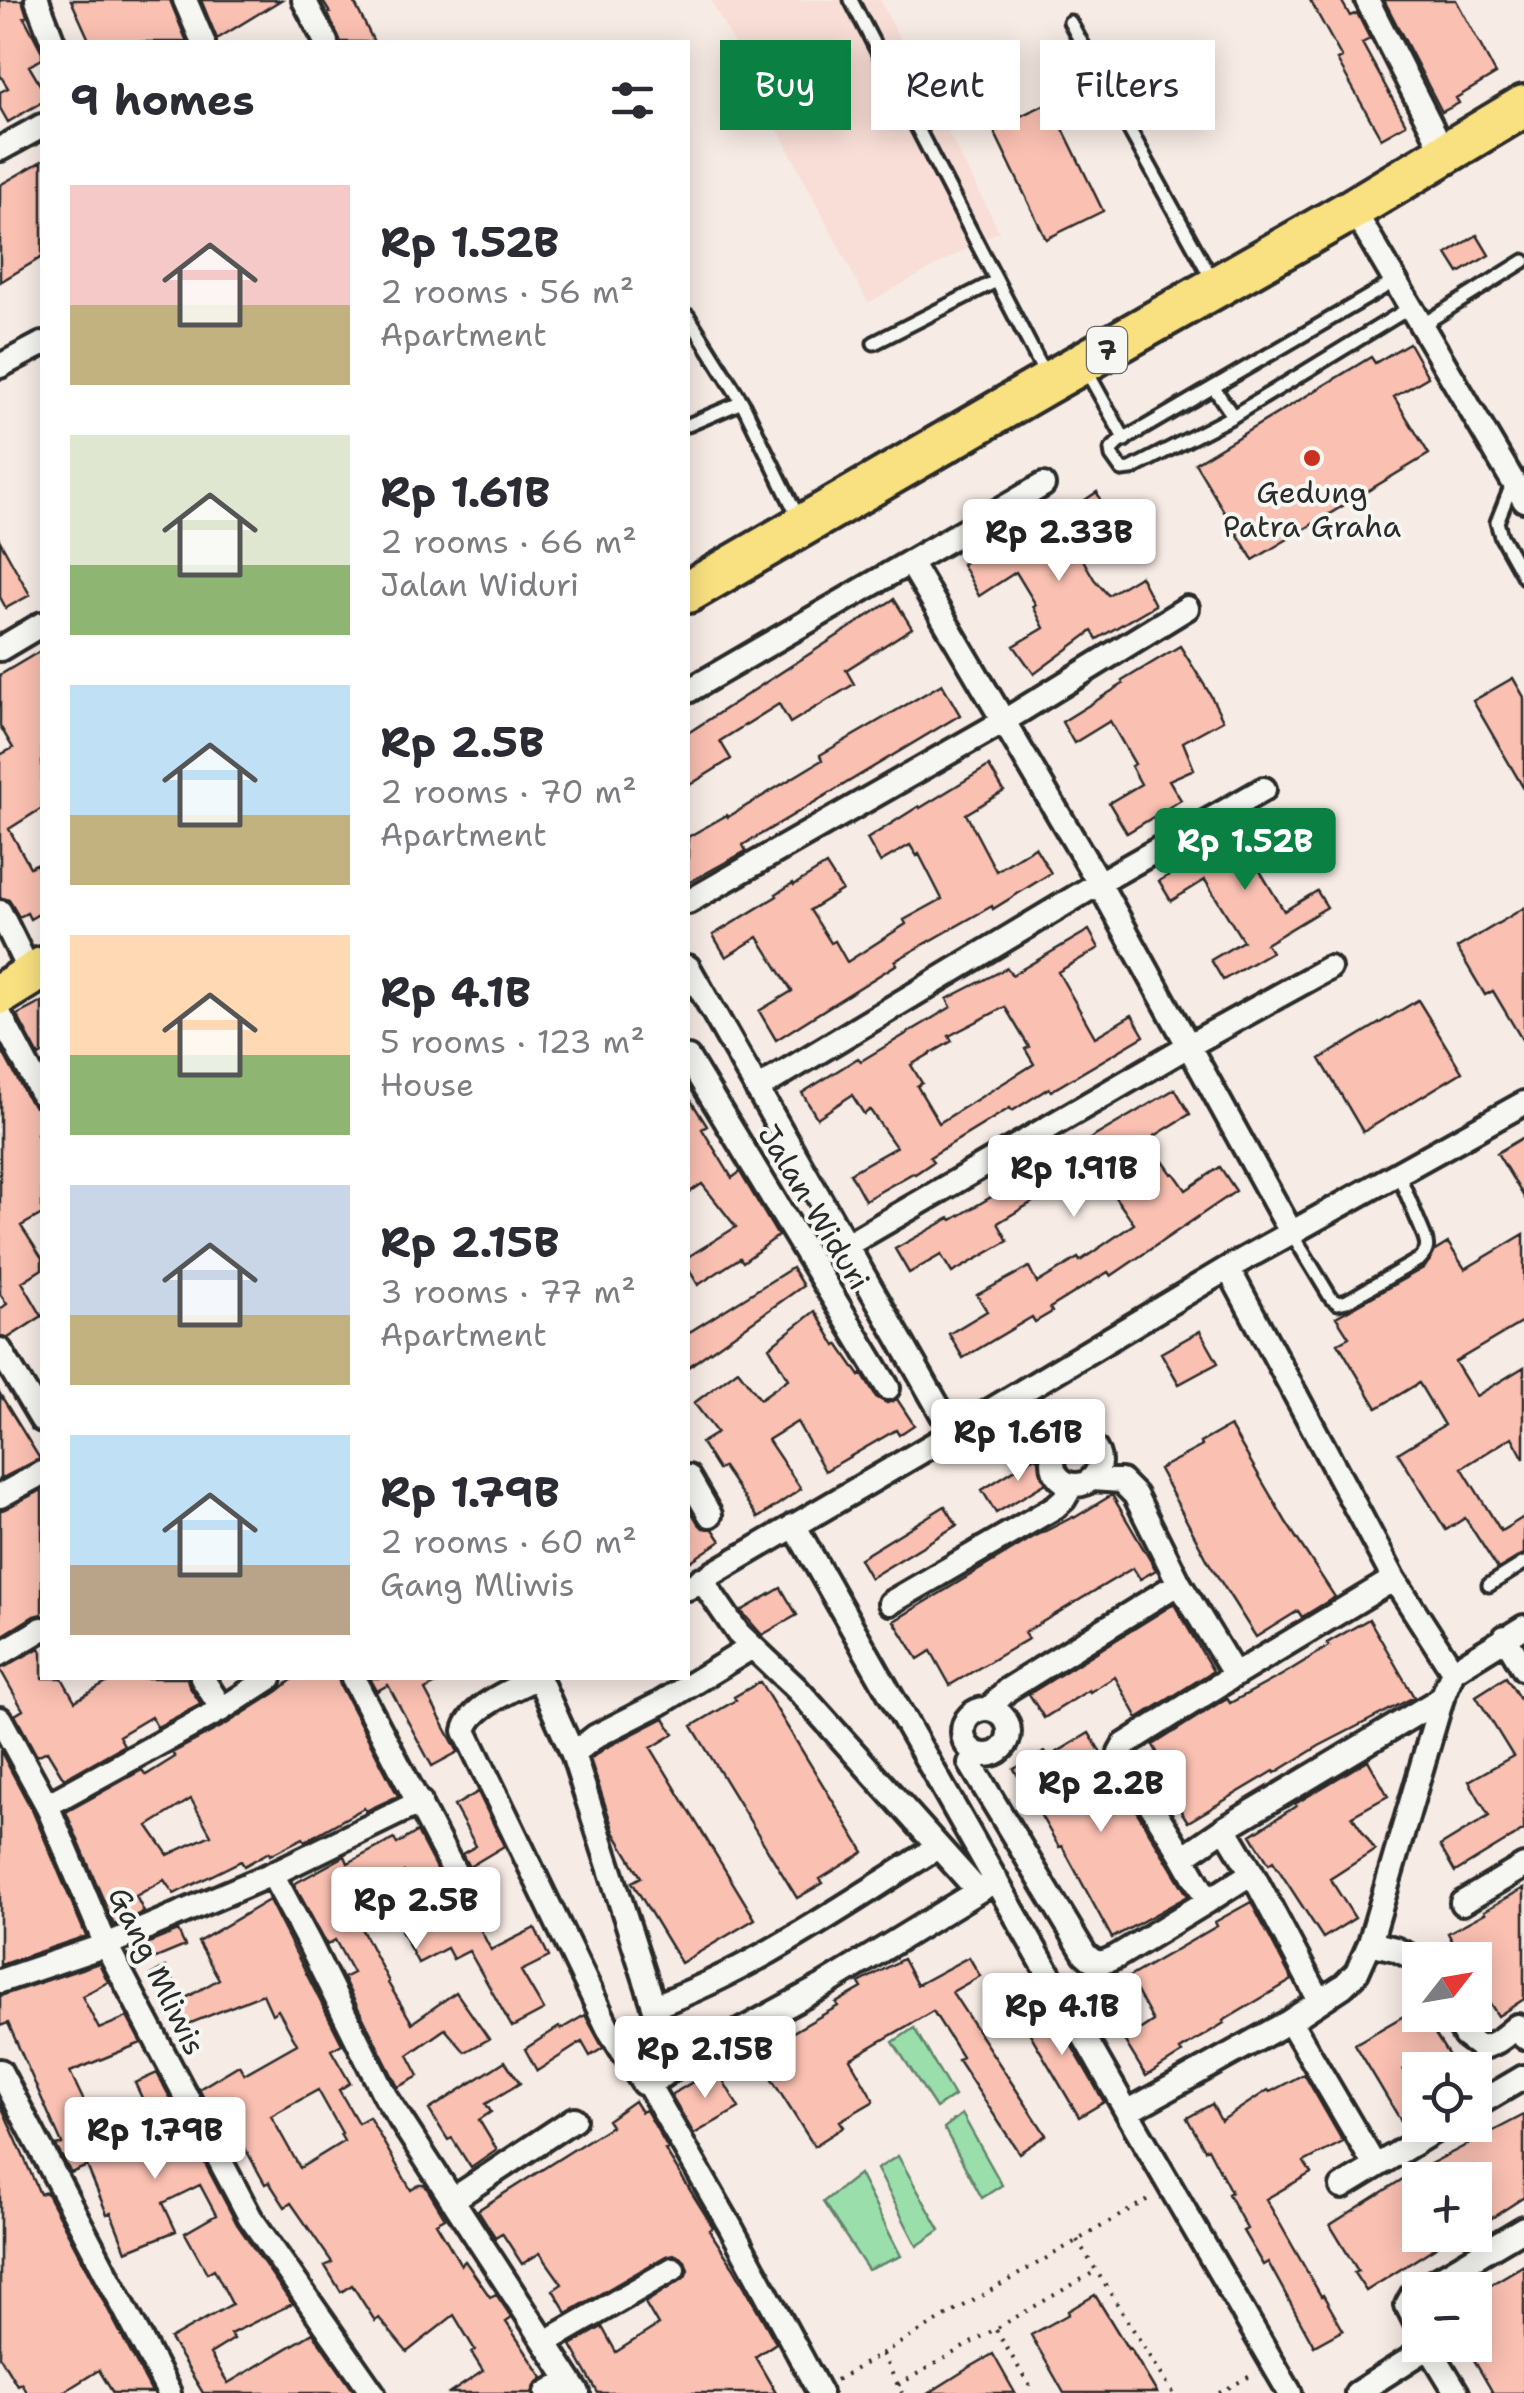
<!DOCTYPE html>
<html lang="en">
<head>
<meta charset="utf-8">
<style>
  body { margin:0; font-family:"Shantell Sans",sans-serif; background:#f2f2f3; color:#2b2b33; height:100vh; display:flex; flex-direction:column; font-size:38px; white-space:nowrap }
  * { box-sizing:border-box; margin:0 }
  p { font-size:32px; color:#7c7c81 }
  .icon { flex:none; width:55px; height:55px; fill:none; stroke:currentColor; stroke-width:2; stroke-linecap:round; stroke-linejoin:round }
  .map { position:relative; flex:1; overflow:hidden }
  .drawer { position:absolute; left:40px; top:40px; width:650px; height:1640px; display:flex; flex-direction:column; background:#fff; border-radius:0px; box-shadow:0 5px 25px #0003 }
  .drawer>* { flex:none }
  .guide { position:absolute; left:720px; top:40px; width:652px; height:90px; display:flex; gap:20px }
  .needle { width:65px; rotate:59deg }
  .tools { position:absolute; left:1402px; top:1942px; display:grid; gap:20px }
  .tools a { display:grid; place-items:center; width:90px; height:90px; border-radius:0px; background:#fff; box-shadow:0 5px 25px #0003; font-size:50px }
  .price { position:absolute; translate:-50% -85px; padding:0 22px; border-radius:10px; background:#fff; color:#222; font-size:32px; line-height:65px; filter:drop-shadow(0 2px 5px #0008) }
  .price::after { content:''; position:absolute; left:50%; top:60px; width:30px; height:22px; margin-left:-15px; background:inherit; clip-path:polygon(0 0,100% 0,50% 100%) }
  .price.selected { background:#0b8043; color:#fff }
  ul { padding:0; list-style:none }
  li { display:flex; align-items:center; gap:30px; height:250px; padding:0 30px }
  li span { display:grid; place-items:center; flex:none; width:280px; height:200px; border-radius:0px; color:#555 }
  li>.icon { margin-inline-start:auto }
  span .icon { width:120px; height:120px; fill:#fffc; stroke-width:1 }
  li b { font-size:42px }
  h2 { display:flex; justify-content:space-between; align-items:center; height:120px; padding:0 30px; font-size:42px }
  .chip { padding:0 35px; border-radius:0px; background:#fff; box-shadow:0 5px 25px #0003; font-size:35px; line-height:90px }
  .chip.selected { background:#0b8043; color:#fff }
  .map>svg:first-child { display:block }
</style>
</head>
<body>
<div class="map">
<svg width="1524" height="2393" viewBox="0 0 1524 2393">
  <rect width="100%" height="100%" fill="#f7ebe5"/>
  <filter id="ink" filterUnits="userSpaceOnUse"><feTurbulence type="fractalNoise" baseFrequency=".01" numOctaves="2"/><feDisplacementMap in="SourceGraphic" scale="20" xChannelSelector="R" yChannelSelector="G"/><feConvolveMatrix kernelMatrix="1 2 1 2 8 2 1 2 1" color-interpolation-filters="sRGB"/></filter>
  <g filter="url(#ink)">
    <!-- built -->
    <path fill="#f8ded6" d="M711 0H880L999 231 868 303Z"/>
    <!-- green -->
    <path fill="#99deab" stroke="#62846b" stroke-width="2.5" d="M914 2028 954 2096 936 2108 893 2042Z
      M962 2114 1002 2185 982 2198 944 2128Z
      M898 2156 940 2230 917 2246 877 2169Z
      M859 2174 901 2256 868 2270 823 2202Z"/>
    <!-- building -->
    <path fill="#fac0b2" stroke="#2b2b2b" stroke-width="2.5" fill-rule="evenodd" d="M0 0H22L27 16 24 17 42 52V59L29 66 42 88V102L8 122 0 108V92L8 88 0 75Z
      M71 0H170L187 42H90Z
      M201 0H281L217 39Z
      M322 0H353L374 42H341L328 14 330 13Z
      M1310 0H1341L1350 16 1357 13 1370 39 1362 43 1406 124 1381 138 1337 60 1342 58Z
      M1384 0H1456L1496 74 1456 98 1459 103 1442 112Z
      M1050 102 1103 211 1046 239 993 129Z
      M42 161V257L0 282V185Z
      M1477 235 1489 255 1459 273 1447 254Z
      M1409 343 1428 377 1394 397 1429 454 1253 560 1195 463 1371 357 1375 363Z
      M1097 492 1108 521 1074 544 1094 579 1108 595 1140 576 1155 605 1097 639 1092 631 1034 674 1014 646 1044 628 1033 606 1036 605 1016 572 979 596 962 564 1026 528 1031 536Z
      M0 541 30 595 6 608 0 597Z
      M894 599 912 628 846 670 854 684 790 723 779 704 720 741 731 759 688 786V733Z
      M1180 646 1210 694 1223 720 1183 742 1194 769 1169 780 1181 800 1127 833 1109 803 1141 784 1131 766 1135 764 1110 721 1074 743 1062 722 1123 684 1122 681Z
      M42 650V808L9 829 30 867 36 864 42 876V912L30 919 27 913 19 917 9 900 0 897V755L13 748 0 726V675Z
      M1513 678 1524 697V789L1473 701Z
      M942 684 960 715 743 845 746 851 688 883V837L727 815 728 817 822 760 820 755Z
      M989 766 1004 791 966 814 996 871 1035 847 1051 873 993 909 992 906 895 961 897 964 776 1040 759 1011 792 991 758 937 726 957 713 935 777 896 776 894 793 883 794 885 826 865 842 890 810 910 831 943 835 941 847 962 906 924 904 920 942 899 919 854 917 856 910 845 880 862 867 839 919 806 920 808Z
      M1277 813 1291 837 1256 859 1262 870 1260 871 1284 911 1317 891 1327 907 1266 944 1271 952 1223 980 1211 960 1243 941 1205 880 1171 901 1159 881Z
      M1524 908V1043L1493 991 1485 995 1457 948Z
      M1089 930 1099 948 1058 972 1095 1037 1132 1015 1144 1036 1051 1091 1049 1088 1012 1111 1010 1108 930 1157 933 1162 915 1174 913 1173 865 1200 850 1173 896 1147 870 1110 864 1114 852 1095 817 1118 802 1093 858 1058 861 1061 951 1007 947 999 1007 968 1012 975ZM1005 1007 1029 1047 1025 1049 1034 1064 939 1123 917 1086 922 1083 911 1065 952 1041 949 1036Z
      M1418 1000 1462 1072 1363 1132 1320 1059Z
      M42 1002V1054L39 1056 17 1015Z
      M0 1047 29 1101 35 1107 42 1109V1130L37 1134 42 1146V1214L21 1226 42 1258V1269L22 1282 42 1316 8 1338 0 1335V1309L7 1304 0 1294Z
      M1175 1089 1190 1114 1148 1140 1172 1174 1174 1173 1186 1190 1220 1167 1236 1191 1111 1276 1108 1272 1050 1308 1052 1312 1035 1322 1032 1317 963 1358 949 1334 987 1311 977 1295 1029 1267 1037 1283 1078 1258 1080 1261 1134 1224 1096 1170 1056 1192 1054 1189 998 1223 1008 1241 952 1273 941 1255 909 1273 895 1249 950 1218 952 1220Z
      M688 1096 707 1126 702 1129 732 1178 740 1172 778 1236 743 1262 740 1258 698 1285 688 1268V1257L736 1227 702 1184 688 1193Z
      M1524 1137V1197L1497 1153Z
      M1524 1234V1321L1455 1362 1476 1396 1524 1367V1459L1512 1437 1462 1468 1501 1531 1524 1517V1554L1498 1569 1465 1518 1446 1530 1398 1453 1444 1425 1419 1383 1377 1408 1338 1343 1349 1337 1336 1317 1425 1267 1435 1251 1448 1243 1465 1269Z
      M792 1268 803 1286 688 1367V1333Z
      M815 1311 836 1346 838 1344 860 1376 862 1374 876 1397 887 1403 897 1399 914 1425 899 1435 896 1430 825 1471 797 1422 768 1440 801 1489 758 1518 723 1467 718 1470 701 1443 717 1433 694 1403 738 1370 760 1399 788 1379 769 1347Z
      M1200 1331 1218 1363 1179 1384 1161 1353Z
      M0 1394 40 1459 0 1479Z
      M1230 1426 1286 1522 1335 1597 1302 1617 1298 1611 1256 1637 1209 1563 1159 1469 1202 1446 1200 1443Z
      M1035 1457 1050 1467 1056 1477 996 1513 982 1490Z
      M42 1490V1614L34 1616 0 1637V1511Z
      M1112 1495 1156 1570 1140 1579 1133 1568 1024 1633 1028 1639 950 1685 931 1651 918 1659 894 1621 1032 1538 1073 1517 1074 1518Z
      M688 1506 698 1523 703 1528 713 1529 721 1541 688 1563Z
      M945 1506 957 1525 870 1578 859 1559Z
      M781 1588 797 1615 762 1635 741 1611Z
      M1174 1604 1213 1671 1138 1718 1115 1677 1090 1692 1089 1690 1044 1718 1029 1694Z
      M1369 1619 1414 1697 1319 1746 1275 1773 1274 1771 1188 1822 1147 1758 1157 1752 1153 1745 1227 1698 1230 1703 1282 1675 1329 1646 1327 1643Z
      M40 1648 42 1652V1678H62L75 1701 115 1678H187L189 1686 201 1704 157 1727 151 1717 119 1736 124 1745 64 1779 47 1751 37 1756 15 1715 23 1710 0 1669Z
      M1506 1677 1524 1706V1830L1455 1872 1440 1846 1489 1816 1469 1781 1513 1756 1476 1696Z
      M294 1678H338L340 1685 398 1796 366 1811 364 1808 305 1841 303 1838 270 1855 269 1852 244 1866 241 1861 174 1894 164 1880 136 1896 144 1912 114 1925 66 1812 142 1770 146 1775 175 1757 172 1753 225 1725 278 1691ZM191 1799 211 1835 168 1855 148 1826Z
      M370 1678H447L425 1690 458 1752 432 1766 388 1685 377 1691Z
      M760 1682 864 1852 820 1879 823 1883 797 1898 692 1726 736 1700 734 1697Z
      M664 1718 674 1734 651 1748 755 1919 681 1963 632 1882 641 1877 614 1832 590 1759 604 1749Z
      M1089 1733 1188 1896 1112 1938 1062 1846 1059 1847 1014 1769 1045 1752 1049 1757Z
      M0 1750 33 1812 86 1936 0 1965Z
      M1368 1760 1388 1796 1352 1816 1375 1850 1330 1879 1355 1918 1323 1938 1273 1861 1269 1864 1251 1835 1296 1806 1295 1804Z
      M478 1792 504 1846 469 1867 462 1854 476 1846 454 1806Z
      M417 1832 460 1914 466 1920 476 1921 491 1950 535 1928 549 1957 521 1971 544 2010 512 2027 469 1951 453 1959 447 1948 418 1963 401 1931 429 1916 404 1872 363 1893 365 1895 348 1903 389 1982 388 1983 412 2023 456 1992 489 2039 465 2052 445 2029 408 2055 419 2076 398 2087 343 1978 353 1973 335 1940 327 1945 294 1884 345 1856 348 1863 394 1839 397 1844Z
      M1524 1888V1999L1498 2016 1475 1980V1960H1462L1448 1933 1485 1913 1484 1911Z
      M269 1900 342 2044 331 2050 350 2083 339 2090 358 2123 369 2117 411 2190 419 2185H425L445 2218 436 2223 461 2265 465 2261 490 2297 496 2294 512 2318 506 2322 543 2378 535 2385 532 2393H450L483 2371 471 2352 475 2350 454 2315 407 2352 379 2318 375 2321 352 2285 341 2292 325 2266 332 2262 291 2203 285 2207 269 2182 265 2184 225 2112 215 2119 199 2089 239 2065 244 2074 297 2044 278 2010 272 2014 263 1994 181 2027 151 1975 165 1967 184 1999 219 1979 198 1942ZM318 2090 342 2133 340 2134 344 2141 300 2168 271 2116Z
      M1251 1902 1292 1980 1223 2021 1224 2023 1180 2050 1182 2053 1146 2076 1124 2040 1153 2021 1129 1977 1217 1926 1215 1922Z
      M178 1931 185 1946 144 1963 136 1948Z
      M969 1957 980 1976 952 1992 1046 2135 1019 2153 958 2060 962 2057 933 2011 850 2059 874 2101 840 2121 844 2127 814 2146 753 2050 783 2031 786 2036 838 2006 836 2003 862 1988 859 1983 903 1959 917 1985Z
      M99 1963 108 1982 82 1996 99 2029 127 2017 141 2043 70 2072 99 2133 149 2113 135 2083 157 2073 237 2224 292 2304 230 2334 234 2339 210 2354 228 2383 313 2333 355 2393H203L170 2339 232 2304 214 2269 207 2273 185 2233 216 2215 200 2185 163 2203 176 2231 126 2251 111 2213 107 2214 87 2166 71 2173 56 2146 62 2144 8 2023 0 2026V1996Z
      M1045 1999 1104 2102 1079 2117 1019 2015Z
      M1414 2010H1420V2015H1423L1458 2070H1404L1420 2096V2109L1401 2121 1355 2044Z
      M585 2015 603 2048 590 2056 582 2042 537 2071 525 2049 559 2027 561 2029Z
      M505 2061 520 2083 486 2104 491 2112 479 2120 497 2150 471 2168 452 2138 448 2140 429 2110Z
      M716 2068 739 2108 694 2134 671 2095Z
      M1304 2074 1343 2142 1304 2162 1311 2173 1266 2199 1321 2296 1323 2295 1343 2330 1314 2346 1268 2262 1263 2265 1243 2231 1247 2229 1228 2194 1231 2192 1208 2148 1205 2150 1187 2118 1212 2104 1221 2121 1268 2090 1270 2092Z
      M634 2101 641 2112 646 2110 668 2149 665 2150 713 2227 709 2230 734 2268 776 2343 755 2357 776 2393H598L571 2345 602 2327 616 2352 658 2325 645 2303 685 2277 688 2270 685 2261 674 2254 666 2256 567 2313 553 2290 562 2284 540 2253 522 2264 502 2233 495 2237 478 2210 611 2126 607 2120Z
      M0 2103 40 2194 46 2192 152 2393H113L99 2370 62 2393H27L21 2383 17 2385 0 2357Z
      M1524 2115V2197L1475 2229V2167L1450 2180H1420V2235H1455L1366 2291 1354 2273 1358 2271 1330 2225 1409 2175Z
      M1524 2265V2393H1493L1470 2353 1475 2350V2294Z
      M1095 2295 1128 2349 1130 2348 1157 2393H1064L1031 2335 1069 2314 1068 2311Z
      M993 2354 1015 2393H929L967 2369Z"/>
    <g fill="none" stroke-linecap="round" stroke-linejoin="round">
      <!-- lane casing -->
      <g stroke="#2b2b2b" stroke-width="19">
        <path id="lane" d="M851 0 1047 378
          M1070 22 1212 279
          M1395 281 1118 443 1111 450 1112 456 1122 470 1131 469 1233 416 1411 307
          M688 316 742 402 800 521
          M1422 325 1524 261
          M874 343 996 281
          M1085 368 1125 440
          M1214 388 1233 416
          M688 425 742 402
          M1513 482 1497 522 1501 536 1524 577
          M1291 1232 1331 1298 1338 1303 1347 1301 1420 1259C1428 1251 1428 1246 1424 1235L1398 1173
          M1489 1585 1524 1563"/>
      </g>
      <!-- street casing -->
      <g stroke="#2b2b2b" stroke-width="30">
        <path id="street" d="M37 0 53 42
          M185 0 203 42
          M304 0 326 42
          M1367 0 1445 154
          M0 149 42 126
          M1353 209 1524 500
          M0 366 42 344
          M910 562 1043 485
          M0 649 42 624
          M688 691 910 562 1099 883 1291 1232
          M688 902 1004 721 1187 608
          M0 912 31 975
          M688 967 953 1433
          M0 1015 42 1094
          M688 1058 888 1388
          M757 1089 1099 883 1264 789
          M845 1246 1188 1046 1329 968
          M0 1350 42 1420
          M1013 1397C1024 1416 1034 1441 1055 1453
          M1053 1462a23 23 0 1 1 46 0a23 23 0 1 1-46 0Z
          M688 1477 710 1515
          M1092 1479 1121 1481 1135 1495 1179 1583 1235 1675 1124 1745 1120 1752 1121 1757 1183 1857 1225 1828 1252 1873 1320 2001
          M0 1496 42 1473
          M794 1525 1127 2112 1290 2393
          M701 1579 738 1633 797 1689 978 1891
          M688 1588 953 1433 1228 1268 1524 1103
          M890 1603 1055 1507 1064 1499 1072 1485
          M1505 1637 1524 1669
          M0 1654 42 1629
          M1453 1671 1524 1627
          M1235 1675 1394 1579
          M202 1678 222 1709
          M353 1678 473 1907
          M535 1678C513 1690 470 1706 465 1731L608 2028 643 2083 653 2082 678 2065 823 1986 996 1880
          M539 1678 573 1754
          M989 1709 1007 1690 1179 1583
          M963 1732a23 23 0 1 1 46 0a23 23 0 1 1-46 0Z
          M0 1719 47 1805 106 1945 250 2217 373 2393
          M970 1763 1085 1954C1096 1965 1102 1964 1116 1957L1208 1901
          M47 1805 222 1709 270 1678
          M1225 1828 1442 1698
          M1183 1857 1208 1901 1252 1873
          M272 1874 309 1943 385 2096 578 2393
          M1462 1903 1524 1866
          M1370 1943 1395 1949 1420 1961
          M0 1981 106 1945 272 1874 420 1802
          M654 2006C756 1969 847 1903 938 1847
          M1453 2015 1465 2036 1480 2047C1495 2046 1505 2036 1517 2026L1524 2037
          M1290 2021 1375 2166
          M678 2065 654 2006 573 1754 596 1736 659 1704 752 1647
          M0 2071 169 2393
          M648 2084 730 2226 820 2393
          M1475 2106 1524 2077
          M1127 2112 1290 2021 1343 1986 1357 1972 1370 1943 1442 1698 1453 1671 1394 1579 1228 1268
          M1342 2187 1444 2125
          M452 2200 574 2119
          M1420 2331 1407 2305 1413 2294 1524 2228
          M546 2342 673 2269
          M547 2393 569 2380
          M1357 2393 1429 2347 1457 2393"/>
      </g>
      <!-- highway casing -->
      <g stroke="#2b2b2b" stroke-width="48">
        <path id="highway" d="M688 592 1049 382 1353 209 1524 106
          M0 994 42 968"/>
      </g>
      <!-- path -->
      <path stroke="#2b2b2b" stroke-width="4" stroke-dasharray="2.5 8" stroke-linecap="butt" d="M1077 2240 1173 2393
        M996 2330 1034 2393
        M882 2354 902 2393
        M836 2380 1152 2197
        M898 2385 1096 2271
        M1219 2393 1256 2373"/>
      <!-- lane -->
      <use href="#lane" stroke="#f6f6f2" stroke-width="11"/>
      <!-- street -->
      <use href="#street" stroke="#f6f6f2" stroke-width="22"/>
      <!-- highway -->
      <use href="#highway" stroke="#f9e181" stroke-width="40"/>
    </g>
  </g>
  <!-- markers -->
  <circle fill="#c8321e" stroke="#f6f6f2" stroke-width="4" cx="1312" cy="458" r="10"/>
  <g text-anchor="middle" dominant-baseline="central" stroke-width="8" stroke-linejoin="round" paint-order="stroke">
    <!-- shield labels -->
    <rect fill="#f6f6f2" stroke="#686867" stroke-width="2.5" x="1087" y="327" width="40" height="46" rx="8"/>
    <g font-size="28" font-weight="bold" fill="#2b2b2b">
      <text x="1107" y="350">7</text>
    </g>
    <!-- poi labels -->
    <g font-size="30" fill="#2b2b2b" stroke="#f6f6f2">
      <text x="1312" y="492">Gedung<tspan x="1312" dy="34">Patra Graha</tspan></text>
    </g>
    <!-- street labels -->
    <g font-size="30" fill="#2b2b2b" stroke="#f6f6f2">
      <text transform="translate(814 1207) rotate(59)">Jalan Widuri</text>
      <text transform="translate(157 1971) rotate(64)">Gang Mliwis</text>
    </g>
  </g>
</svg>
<div class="tools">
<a><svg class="needle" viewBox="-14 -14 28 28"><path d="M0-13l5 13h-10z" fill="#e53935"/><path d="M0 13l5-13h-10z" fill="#7c7c81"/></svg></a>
<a><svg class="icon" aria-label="locate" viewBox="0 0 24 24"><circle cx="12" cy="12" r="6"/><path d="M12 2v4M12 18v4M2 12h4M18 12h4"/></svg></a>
<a>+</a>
<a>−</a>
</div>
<b class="price" style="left:1059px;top:584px">Rp 2.33B</b>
<b class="price selected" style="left:1245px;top:893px">Rp 1.52B</b>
<b class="price" style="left:1074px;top:1220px">Rp 1.91B</b>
<b class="price" style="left:1018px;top:1484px">Rp 1.61B</b>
<b class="price" style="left:1101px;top:1835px">Rp 2.2B</b>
<b class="price" style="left:416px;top:1952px">Rp 2.5B</b>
<b class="price" style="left:1062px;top:2058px">Rp 4.1B</b>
<b class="price" style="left:705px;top:2101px">Rp 2.15B</b>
<b class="price" style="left:155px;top:2182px">Rp 1.79B</b>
<div class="guide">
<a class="chip selected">Buy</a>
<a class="chip">Rent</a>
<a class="chip">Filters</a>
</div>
<section class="drawer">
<h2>9 homes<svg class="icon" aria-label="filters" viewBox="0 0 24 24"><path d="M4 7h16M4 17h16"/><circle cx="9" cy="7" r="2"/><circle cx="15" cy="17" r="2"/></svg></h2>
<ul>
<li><span style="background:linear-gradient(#f6c9c9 60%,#c2b280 0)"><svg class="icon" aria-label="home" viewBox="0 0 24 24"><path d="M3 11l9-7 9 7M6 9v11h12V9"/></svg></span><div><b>Rp 1.52B</b><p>2 rooms · 56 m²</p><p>Apartment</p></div></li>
<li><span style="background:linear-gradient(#dfe7d0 65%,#8fb573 0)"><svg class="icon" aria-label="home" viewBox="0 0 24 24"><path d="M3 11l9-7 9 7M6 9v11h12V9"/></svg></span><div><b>Rp 1.61B</b><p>2 rooms · 66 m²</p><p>Jalan Widuri</p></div></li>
<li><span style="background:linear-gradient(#bfe0f5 65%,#c2b280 0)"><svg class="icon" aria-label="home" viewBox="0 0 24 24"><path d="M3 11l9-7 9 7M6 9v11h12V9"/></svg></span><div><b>Rp 2.5B</b><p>2 rooms · 70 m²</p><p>Apartment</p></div></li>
<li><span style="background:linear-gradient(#ffd9b3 60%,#8fb573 0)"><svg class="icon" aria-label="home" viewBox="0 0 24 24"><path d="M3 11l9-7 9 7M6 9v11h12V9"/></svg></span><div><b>Rp 4.1B</b><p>5 rooms · 123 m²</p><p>House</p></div></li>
<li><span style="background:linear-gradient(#c9d6e8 65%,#c2b280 0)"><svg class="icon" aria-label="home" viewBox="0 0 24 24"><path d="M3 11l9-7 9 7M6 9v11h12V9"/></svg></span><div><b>Rp 2.15B</b><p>3 rooms · 77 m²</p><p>Apartment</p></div></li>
<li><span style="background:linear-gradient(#bfe0f5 65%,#b9a48a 0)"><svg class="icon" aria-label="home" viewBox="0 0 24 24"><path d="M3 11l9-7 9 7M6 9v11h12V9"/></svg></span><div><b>Rp 1.79B</b><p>2 rooms · 60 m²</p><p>Gang Mliwis</p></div></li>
</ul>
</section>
</div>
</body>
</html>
